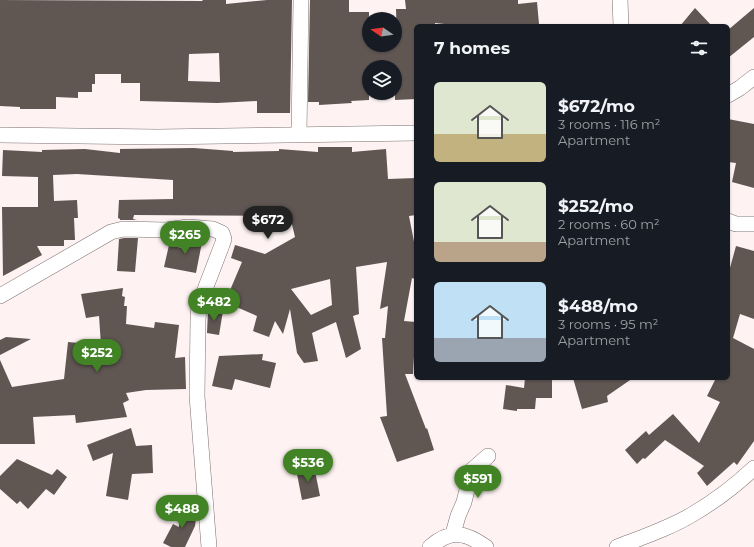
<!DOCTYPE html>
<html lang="en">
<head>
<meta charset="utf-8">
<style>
  body { margin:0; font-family:Montserrat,sans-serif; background:#20242c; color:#f1f3f6; height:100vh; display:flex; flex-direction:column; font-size:15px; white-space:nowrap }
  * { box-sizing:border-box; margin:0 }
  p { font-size:13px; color:#9ea1a6 }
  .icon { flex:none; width:22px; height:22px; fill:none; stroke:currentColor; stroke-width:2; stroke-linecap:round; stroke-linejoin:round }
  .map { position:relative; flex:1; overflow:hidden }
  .drawer { position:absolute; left:414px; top:24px; width:316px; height:356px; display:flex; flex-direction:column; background:#171b24; border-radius:6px; box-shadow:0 1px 3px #0004 }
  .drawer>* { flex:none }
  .needle { width:26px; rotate:283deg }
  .controls { position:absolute; left:362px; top:12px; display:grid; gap:8px }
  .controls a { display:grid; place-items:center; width:40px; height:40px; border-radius:50%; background:#171b24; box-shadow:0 1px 3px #0004; font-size:20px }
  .price { position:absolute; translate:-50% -34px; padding:0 9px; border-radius:14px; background:#428425; color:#fff; font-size:13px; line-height:26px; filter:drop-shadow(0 1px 2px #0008) }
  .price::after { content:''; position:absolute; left:50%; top:24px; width:12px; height:9px; margin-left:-6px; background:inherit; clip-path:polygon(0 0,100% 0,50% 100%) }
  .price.on { background:#222; color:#fff }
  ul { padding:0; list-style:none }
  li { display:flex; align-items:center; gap:12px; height:100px; padding:0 20px }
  li span { display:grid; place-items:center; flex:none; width:112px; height:80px; border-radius:6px; color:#555 }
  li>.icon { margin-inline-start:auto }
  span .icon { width:48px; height:48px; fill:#fffc; stroke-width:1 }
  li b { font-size:17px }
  h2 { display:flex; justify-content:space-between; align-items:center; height:48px; padding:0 20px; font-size:17px }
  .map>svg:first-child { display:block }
</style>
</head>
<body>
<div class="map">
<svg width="754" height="547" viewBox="0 0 754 547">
  <rect width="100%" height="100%" fill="#fef2f2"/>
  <!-- building -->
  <path fill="#605753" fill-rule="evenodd" d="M0 0 202 1 203 0H226V4L267 0H292L290 113H257V101L217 103 140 101V83H121V74H95V84H92V92H78V98L56 97V109H20V107L0 106ZM219 53 220 82 188 81 189 54Z
    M310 0H349V12H369V45H397L396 9H406L405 0H518V4L537 2 539 24 521 26H463L435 23V25L416 26V99L395 100V67H369V100L351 101 352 103 319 105V102H308Z
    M695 8 712 26H680Z
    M754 8V37L728 58V30Z
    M728 119 754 124V188L732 182 736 163 728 162Z
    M318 147H352V152L386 149 388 179 416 178V215L409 216 416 252 415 279 412 278 404 321 416 322 413 374H405L426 429 427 428 434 450 397 462 380 417 387 416 382 338H385L388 306 380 309 387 262 356 267 359 314 353 316 361 349 346 358 336 322 312 333 318 361 304 363 297 353 290 309 283 334 275 321 269 337 253 331 257 316 225 302 242 262 231 258 235 245 265 254 295 237 290 216 134 215 133 219 137 220H120V219L118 218 119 200 173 199V180L77 174 53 175 54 201 77 200 78 218H74L75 240H64V246H37L42 255 3 276 2 207H38V177L2 176 3 150 42 152V150L85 149 120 153V149L194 148 233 151V152L279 151V149L318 152ZM330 279 332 305 311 315 291 289Z
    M188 236 203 237 196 273 164 267 169 245 182 248 184 237Z
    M124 238H138L135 272 117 271 119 239Z
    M736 246 754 251V319L740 314 733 338 754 349V441L737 465 734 462 707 486 697 473 704 466 665 440 645 459 643 458 637 464 625 450 646 431 649 435 673 414 699 443 720 402 707 396 716 378H728V275Z
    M123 288 122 296 125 297 124 306H127L126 324 154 328 155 322 179 325 175 358 185 357 186 389 146 390 126 393 129 400 123 403 127 417 76 423 75 415 33 417 35 444H0V360L12 387 64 379 68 342 101 345 99 316 86 318 81 294Z
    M208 310 223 311 219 335 207 333Z
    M6 337 31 339 0 355V340Z
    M263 354 262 360 276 363 270 388 235 379 232 390 212 386 219 356Z
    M525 378H552V398H536L535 409H517V411L503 409 506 385 524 388Z
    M573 378H633L607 396 608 402 582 409Z
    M131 428 136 446 152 445 153 473 132 474 128 500 106 496 113 453 93 461 87 445Z
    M17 459 52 475 57 469 67 477 54 495 46 489 28 509 20 501 17 504 0 489V476Z
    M314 466 320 496 302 500 296 469Z
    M180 508 197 510 195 526 185 547H171L163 543 173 524 179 527Z"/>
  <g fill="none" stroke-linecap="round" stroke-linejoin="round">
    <!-- minor casing -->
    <g stroke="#7c7171" stroke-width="16">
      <path id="minor" d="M620 0 621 26
        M728 95 740 88 754 77
        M299 134 301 0
        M0 135 158 137 416 133
        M728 221 736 224H754
        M0 296 99 239 111 232 123 229 166 230 188 227 213 229 222 233 224 239 222 245 199 305 198 320 197 396 209 547
        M453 534 458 516 464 502 472 470 488 456
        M430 547C451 529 465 532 486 547
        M617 547C643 537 670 528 693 514 715 501 736 485 754 468"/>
    </g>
    <!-- minor -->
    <use href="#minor" stroke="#fff" stroke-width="15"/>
  </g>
</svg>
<div class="controls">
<a><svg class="needle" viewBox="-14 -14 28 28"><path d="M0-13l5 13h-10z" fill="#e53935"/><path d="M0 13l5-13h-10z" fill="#9ea1a6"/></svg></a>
<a><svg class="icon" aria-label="layers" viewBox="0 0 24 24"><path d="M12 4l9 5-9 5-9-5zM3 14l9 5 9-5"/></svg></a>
</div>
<b class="price on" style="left:268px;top:240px">$672</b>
<b class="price" style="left:185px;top:255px">$265</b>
<b class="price" style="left:214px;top:322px">$482</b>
<b class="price" style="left:97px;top:373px">$252</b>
<b class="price" style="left:308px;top:483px">$536</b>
<b class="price" style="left:478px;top:499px">$591</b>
<b class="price" style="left:182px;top:529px">$488</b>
<section class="drawer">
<h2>7 homes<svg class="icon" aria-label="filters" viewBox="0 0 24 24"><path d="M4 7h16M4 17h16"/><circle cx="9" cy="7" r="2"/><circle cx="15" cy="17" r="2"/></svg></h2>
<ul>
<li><span style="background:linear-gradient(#dfe7d0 65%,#c2b280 0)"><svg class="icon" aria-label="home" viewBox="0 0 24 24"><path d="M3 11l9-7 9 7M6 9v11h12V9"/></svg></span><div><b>$672/mo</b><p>3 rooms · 116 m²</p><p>Apartment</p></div></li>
<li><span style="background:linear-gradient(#dfe7d0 75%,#b9a48a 0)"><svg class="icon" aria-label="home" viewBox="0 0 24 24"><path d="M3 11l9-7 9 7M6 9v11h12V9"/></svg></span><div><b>$252/mo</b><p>2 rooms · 60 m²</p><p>Apartment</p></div></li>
<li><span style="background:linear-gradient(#bfe0f5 70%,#9aa5b1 0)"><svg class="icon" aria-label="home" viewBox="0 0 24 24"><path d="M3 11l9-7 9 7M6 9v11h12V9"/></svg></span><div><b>$488/mo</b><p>3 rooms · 95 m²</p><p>Apartment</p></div></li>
</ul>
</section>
</div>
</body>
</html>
